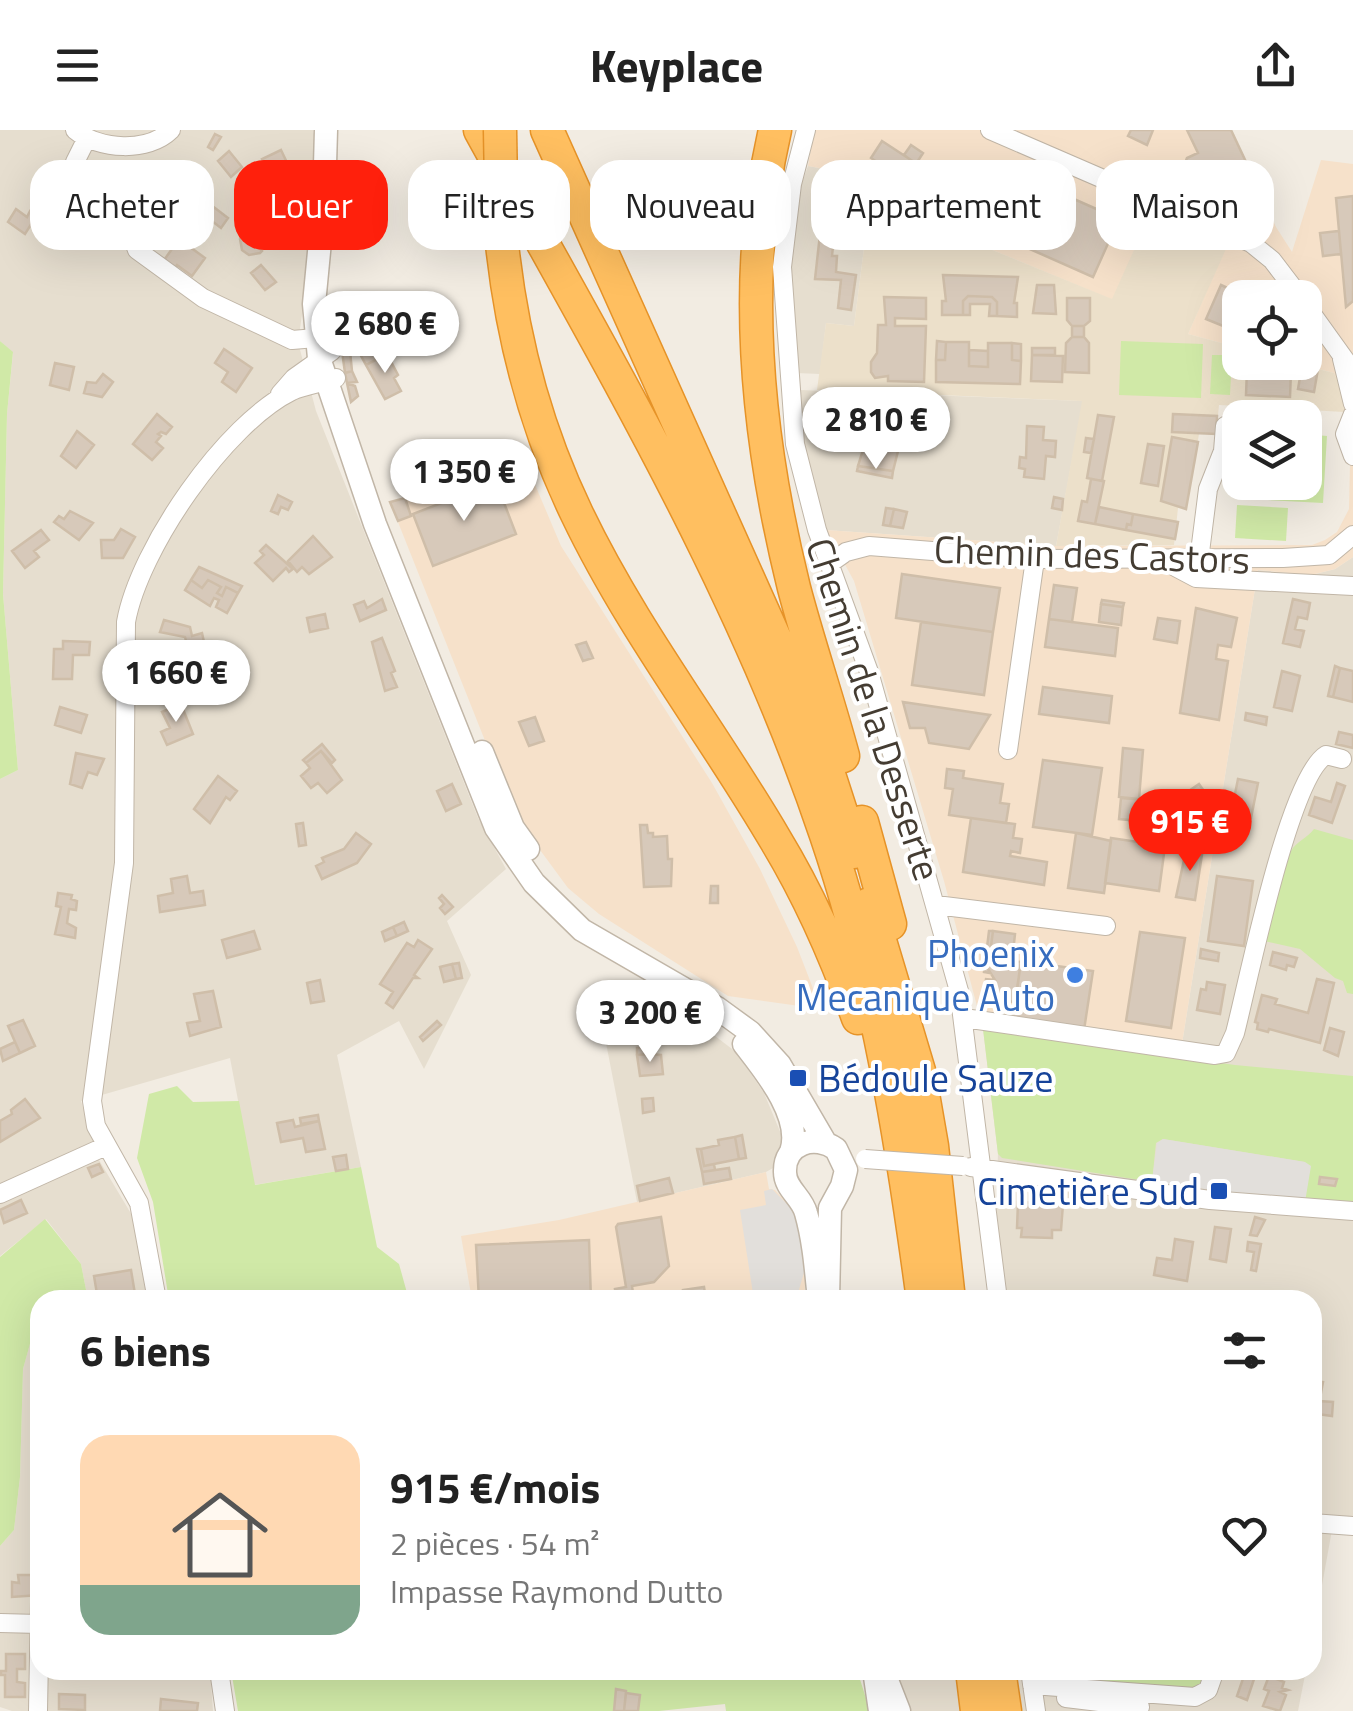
<!DOCTYPE html>
<html lang="fr">
<head>
<meta charset="utf-8">
<style>
  body { margin:0; font-family:"Titillium Web",sans-serif; background:#f2f2f2; color:#222; height:100vh; display:flex; flex-direction:column; font-size:38px; white-space:nowrap }
  * { box-sizing:border-box; margin:0 }
  p { font-size:32px; color:#767676 }
  .icon { flex:none; width:55px; height:55px; fill:none; stroke:currentColor; stroke-width:2; stroke-linecap:round; stroke-linejoin:round }
  .map { position:relative; flex:1; overflow:hidden }
  .sheet { position:absolute; left:30px; top:1160px; width:1292px; height:390px; display:flex; flex-direction:column; background:#fff; border-radius:30px; box-shadow:0 10px 40px #0002 }
  .sheet>* { flex:none }
  .guide { position:absolute; left:30px; top:30px; width:1295px; height:90px; display:flex; gap:20px }
  .fabs { position:absolute; left:1222px; top:150px; display:grid; gap:20px }
  .fabs a { display:grid; place-items:center; width:100px; height:100px; border-radius:20px; background:#fff; box-shadow:0 10px 40px #0002; font-size:50px }
  .price { position:absolute; translate:-50% -85px; padding:0 22px; border-radius:35px; background:#fff; color:#222; font-size:32px; line-height:65px; filter:drop-shadow(0 2px 5px #0008) }
  .price::after { content:''; position:absolute; left:50%; top:60px; width:30px; height:22px; margin-left:-15px; background:inherit; clip-path:polygon(0 0,100% 0,50% 100%) }
  .price.selected { background:#ff200c; color:#fff }
  ul { padding:0; list-style:none }
  li { display:flex; align-items:center; gap:30px; height:250px; padding:0 50px }
  li span { display:grid; place-items:center; flex:none; width:280px; height:200px; border-radius:30px; color:#555 }
  li>.icon { margin-inline-start:auto }
  span .icon { width:120px; height:120px; fill:#fffc; stroke-width:1 }
  li b { font-size:42px }
  h2 { display:flex; justify-content:space-between; align-items:center; height:120px; padding:0 50px; font-size:42px }
  .tag { padding:0 35px; border-radius:30px; background:#fff; box-shadow:0 10px 40px #0002; font-size:35px; line-height:90px }
  .tag.selected { background:#ff200c; color:#fff }
  header { display:flex; justify-content:space-between; align-items:center; height:130px; padding:0 50px; background:#fff; font-size:45px; font-weight:700 }
  .map>svg:first-child { display:block }
</style>
</head>
<body>
<header><svg class="icon" aria-label="menu" viewBox="0 0 24 24"><path d="M4 6h16M4 12h16M4 18h16"/></svg>Keyplace<svg class="icon" aria-label="share" viewBox="0 0 24 24"><path d="M12 15V3M7 8l5-5 5 5M5 13v7h14v-7"/></svg></header>
<div class="map">
<svg width="1353" height="1581" viewBox="0 0 1353 1581">
  <rect width="100%" height="100%" fill="#f2ece2"/>
  <!-- residential -->
  <path fill="#e6decf" d="M0 0H313L317 20 312 117 298 212 316 281 478 688 506 739 447 791 471 845 424 939 399 891 337 925 361 1037 254 1055 230 928 81 971 99 1030 133 1087 147 1170H88L81 1134 46 1089 0 1126V649L18 640 3 464 7 284 13 223 0 211Z
    M808 36 873 48 854 196 826 193 820 244 796 243 789 155 801 56Z
    M800 260 1083 271 1056 416 826 400 802 310Z
    M1353 427V1391L1334 1389 1313 1505 1312 1170H1002L996 1075 998 1024 983 899 1180 926 1258 440 1311 445 1335 439Z
    M694 890 736 922 764 963 784 1011 773 1038 766 1042 637 1072 606 913Z
    M33 1202 40 1204V1540H210L213 1581H12L0 1577V1416L14 1400 20 1347 23 1239Z
    M895 1540H1306L1298 1581H908Z"/>
  <!-- commercial -->
  <path fill="#f6e1ca" d="M814 0H1231L1276 97 1292 122 1321 30 1353 34V427L1335 439 1311 445 1258 440 1180 926 983 899 944 751 854 451 826 400 1056 416 1312 415 1325 410 1337 402 1349 379 1350 334 1340 306 1344 282 1334 243 1294 233 1305 232V168H1240V218L1188 204 1225 119 1155 88 1146 93 1113 170 990 119 886 50 808 36Z
    M525 331 561 416 712 653 760 739 797 817 821 879 728 866 599 784 568 758 515 686 390 372Z
    M766 1042 769 1059 775 1060 791 1077 805 1139V1170H472L461 1106 559 1090Z"/>
  <!-- education -->
  <path fill="#ece0ca" d="M873 48 886 50 990 119 1112 169 1146 93 1155 88 1226 119 1188 204 1240 218V232L1294 233 1334 243 1345 270 1344 282 1219 275 1216 304H1199L1186 379 1178 378 1174 415 1056 416 1082 271 817 260 826 193 854 196Z"/>
  <!-- green -->
  <path fill="#d0e9a7" d="M0 211 13 222 7 284 3 464 18 640 0 649Z
    M1121 211 1203 214 1201 268 1119 265Z
    M1212 225H1232L1230 265 1210 264Z
    M1305 304 1327 306 1323 373 1247 369V353L1305 352Z
    M1237 375 1288 378 1286 411 1235 408Z
    M1314 699 1353 710V864L1347 863 1343 851 1335 848 1300 819 1264 811C1272 782 1275 746 1291 721 1297 711 1306 709 1314 699Z
    M983 899 1235 935 1353 946V1074L1305 1072V1032L1163 1009 1156 1013 1152 1052 1002 1028 998 1024Z
    M177 956 193 972 239 971 255 1055 361 1037 377 1117 399 1134 409 1170H169L153 1072 137 1028 149 964Z
    M45 1089 81 1134 88 1170H40V1204L33 1203 23 1239 20 1347 14 1400 0 1416V1127Z
    M231 1540H857L870 1581H726L725 1574 659 1581H238Z
    M1075 1540H1208L1204 1556 1196 1560 1075 1551Z"/>
  <!-- parking -->
  <path fill="#e2dfdb" d="M1163 1009 1305 1032 1311 1036 1305 1072 1152 1052 1157 1013Z
    M772 1059 798 1085 805 1139 796 1170H754L740 1080 766 1075 764 1061Z"/>
  <!-- building -->
  <path fill="#d7c9ba" stroke="#cfbea9" stroke-width="2.5" d="M1131 0H1153L1147 15 1128 6Z
    M1187 0H1231L1262 66 1226 83 1215 59 1209 62 1198 59 1185 33 1187 28 1198 23Z
    M215 4 221 7 213 20 208 17Z
    M882 11 963 64 976 45 994 56 981 76 1001 89 989 106 871 28Z
    M911 15 923 23 916 34 904 25Z
    M281 20 290 39 272 48 262 29Z
    M229 21 242 37 231 47 218 31Z
    M169 37 182 45 179 50 166 43Z
    M72 40 86 49 81 56 98 67 90 77 61 57Z
    M843 46 850 47 847 89 840 88Z
    M850 47H861L858 90 847 89Z
    M61 57 75 66 61 86 47 77Z
    M1049 58 1119 89 1093 147 1023 116Z
    M198 65 228 88 221 98 191 75Z
    M1353 66V171L1346 177 1336 68Z
    M191 75 204 86 193 101 185 95 191 88 185 83Z
    M47 77 55 82 48 93 40 87Z
    M16 79 27 87 30 81 37 85 25 104 8 92Z
    M821 95 835 96 832 126H837L836 142 856 145 851 180 838 178 841 150 815 149Z
    M1339 101 1341 124 1323 126 1320 103Z
    M245 102 262 121 260 123 249 125 242 120 240 109Z
    M179 109 205 128 192 146 177 135 173 141 162 133Z
    M261 135 276 152 265 160 251 143Z
    M943 145 1018 147 1014 173H1017V187L997 186V172L992 167 968 166 963 171V185H942V171H946Z
    M1037 155H1054L1056 184 1033 183Z
    M1221 155 1249 168H1240V203L1206 189Z
    M968 166 992 167 997 172V186H989L990 174H970V185H963V171Z
    M884 167 926 168V189L895 188V196H926L924 252 888 251V246L875 248 871 242V232L877 223 878 195H886Z
    M1067 168H1090V191L1084 196H1072L1067 190Z
    M1072 196H1084V207H1072Z
    M371 200 387 224 366 235 360 224 370 218 363 205Z
    M1072 207H1084L1089 213V243L1065 242 1066 213Z
    M937 211 946 212 945 230H936Z
    M946 212H969V236L988 237V213H1012V230L1021 231 1020 254 936 252V230H945Z
    M1012 213 1021 214V231L1012 230Z
    M1032 218H1055V225H1032Z
    M224 219 252 238 236 262 222 252 228 242 215 233Z
    M969 220 988 221V237L969 236Z
    M342 221H350L352 241 345 243Z
    M387 224 398 245 394 248 401 261 385 269 366 235Z
    M1032 225 1063 226 1062 252 1031 251Z
    M55 233 74 237 69 260 50 255Z
    M1302 236 1318 239 1314 262 1298 259Z
    M1247 239 1291 241 1290 267 1246 265Z
    M352 241 357 252 347 253 345 243Z
    M103 244 113 252 102 267 84 263 87 252 96 253Z
    M347 253 355 256 358 266 351 272Z
    M923 273 932 274 928 295 920 294Z
    M157 284 172 297 166 304 161 302 158 304 161 306 156 312 163 318 152 330 133 314Z
    M1173 284 1217 286 1216 304 1172 302Z
    M1098 285 1114 287 1102 351 1087 348Z
    M1287 286 1315 287 1314 297H1305V288Z
    M1027 296 1044 297 1043 310 1056 311 1055 327 1046 326 1044 349 1024 347 1025 339 1019 338 1020 327 1026 328Z
    M77 301 94 315 76 338 61 326Z
    M1172 307 1198 312 1186 379 1161 371Z
    M1086 308 1094 309 1091 323 1084 322Z
    M866 310 899 317 893 341 858 336Z
    M1148 314 1164 316 1158 356 1141 353Z
    M858 336 893 341 892 348 857 341Z
    M1091 349 1104 351 1095 394 1078 391 1082 371 1087 372Z
    M496 352 516 404 433 436 413 384Z
    M278 365 292 372 288 380 281 377 278 384 271 381Z
    M1054 367 1063 369 1062 380 1052 378Z
    M405 368 411 386 398 391 390 372Z
    M1099 377 1133 384 1131 395 1127 394 1126 400 1095 394Z
    M886 378 894 379 890 396 883 395Z
    M894 379 907 382 903 398 890 396Z
    M70 381 93 393 79 410 54 392 59 386 64 389Z
    M1133 384 1178 392 1175 409 1126 400 1127 394 1131 395Z
    M121 399 135 407 123 428H102L101 410H114Z
    M41 400 49 410 34 421 39 427 25 438 12 421Z
    M313 406 332 427 309 444 302 437 297 442 288 431Z
    M266 415 293 439 289 442 286 438 273 451 255 433 264 425 260 421Z
    M199 437 242 456 238 463 226 457 222 466 217 463 221 457 208 450 202 458 191 450Z
    M902 444 1000 458 993 502 896 488Z
    M191 450 202 458 208 450 221 457 217 463 222 466 226 457 238 463 227 483 216 477 219 470 214 468 210 476 185 460Z
    M1054 455 1077 458 1072 492 1049 489Z
    M382 469 386 480 360 491 354 475 364 471 367 478Z
    M1293 469 1310 473 1307 489 1298 487 1295 499 1304 501 1300 517 1283 513Z
    M1102 470 1124 473 1123 477 1101 474Z
    M1101 474 1123 477 1121 495 1099 492Z
    M1196 478 1237 488 1231 517 1218 515 1216 529 1228 531 1219 590 1180 583Z
    M325 484 328 498 310 502 307 488Z
    M1158 488 1180 491 1177 513 1154 509Z
    M1049 489 1118 498 1115 526 1045 517Z
    M164 490 190 497 192 506 202 503 209 534 186 539 184 531 197 528 196 522 189 523 185 507 160 502Z
    M921 492 993 502 984 565 912 555Z
    M382 508 395 541 391 543 397 557 385 561 372 512Z
    M63 511 90 512 89 525H73L72 549H53L54 519H63Z
    M586 512 593 528 583 531 576 515Z
    M1335 536 1340 538 1333 567 1328 566Z
    M1340 538 1353 541V572L1333 567Z
    M1282 541 1300 546 1292 581 1274 577Z
    M1043 557 1112 566 1109 593 1039 584Z
    M903 572 990 585 969 619 929 613 925 598H910Z
    M181 574 193 604 167 615 161 602 170 598 162 582Z
    M60 577 87 585 81 603 55 595Z
    M1246 583 1267 587 1266 595 1245 590Z
    M535 587 544 611 529 616 519 592Z
    M1339 602 1353 605V618L1336 614Z
    M322 614 335 630 332 633 321 621 306 633 303 630Z
    M1123 618 1143 620 1139 669 1119 667Z
    M321 621 342 650 327 663 318 653 311 658 301 646 310 638 306 633Z
    M76 623 104 629 97 645 88 642 82 658 70 654Z
    M1043 630 1102 638 1092 705 1033 697Z
    M947 639 964 641 963 648 1003 654 1000 673 1009 674 1006 693 949 685 953 659 945 658Z
    M218 646 237 661 230 670 226 667 210 693 194 679Z
    M1238 649 1258 653 1251 688 1231 684Z
    M1337 653 1345 656 1332 693 1309 685 1315 667 1331 672Z
    M452 654 461 674 446 681 437 661Z
    M1199 654 1206 664 1198 670 1205 679V687L1182 686V695L1119 689 1121 668 1182 673 1183 665Z
    M971 688 1015 694 1013 708 1022 709 1020 723 1011 721 1010 726 1047 732 1044 755 963 742Z
    M303 693 306 715 299 716 296 694Z
    M640 695H647L648 703H653V707L667 706 668 729H672L671 756 644 757Z
    M356 703 371 714 357 733 322 749 316 736 324 732 322 728 344 719Z
    M1076 703 1111 711 1104 763 1068 758Z
    M1111 708 1165 716 1159 761 1105 753Z
    M1187 716 1203 718 1195 770 1176 767Z
    M187 746 190 763 203 761 205 775 160 782 158 766 173 763 171 749Z
    M1217 746 1253 751 1244 816 1208 811Z
    M711 756H718V773H710Z
    M58 763 72 765 71 769 77 771 76 780 69 779 67 793 76 798 75 808 55 804 61 777 56 776Z
    M442 765 453 777 445 784 440 778 444 774 439 768Z
    M404 792 408 801 397 806 393 797Z
    M393 797 397 806 385 811 382 802Z
    M254 801 260 819 227 828 222 810Z
    M989 801H993L988 839 990 843 984 842Z
    M993 801 1015 804 1012 831 1021 832 1015 872 983 868 986 849 995 850 988 839Z
    M1140 802 1185 808 1171 898 1126 891Z
    M418 810 432 819 414 845 418 848H413L393 878 386 873 393 862 380 854 407 813 414 817Z
    M1201 819 1219 823 1218 831 1200 828Z
    M1273 822 1297 828 1294 837 1287 835 1286 840 1270 835Z
    M1021 831 1093 841 1084 900 1013 890Z
    M459 833 462 848 456 849 452 834Z
    M452 834 456 849 444 852 440 837Z
    M1317 849 1334 853 1320 913 1269 899 1268 902 1257 899 1258 893 1255 892 1262 865 1277 869 1275 874 1308 883Z
    M320 850 324 871 311 873 307 853Z
    M1207 852 1225 855 1220 884 1197 880 1201 859 1206 860Z
    M213 861 221 897 190 906 187 893 200 891 194 864Z
    M23 890 35 916 20 923 8 896Z
    M437 891 441 895 423 911 420 907Z
    M1330 898 1344 902 1338 926 1324 920Z
    M15 912 20 923 3 931 0 919Z
    M650 917 651 924 637 925V918Z
    M647 924 661 925 663 944 640 946 637 925Z
    M653 968 654 981 643 983 642 969Z
    M25 969 40 988 0 1012V991L12 984 11 980Z
    M318 985 319 991 301 994 300 988Z
    M293 990 295 997 319 991 325 1019 306 1022 303 1008 281 1012 277 993Z
    M742 1005 746 1028 739 1029 735 1007Z
    M735 1007 739 1029 704 1036 701 1019 719 1015 718 1010Z
    M697 1019H701L704 1036 714 1034 715 1040 702 1042Z
    M346 1025 348 1039 336 1041 333 1027Z
    M99 1034 103 1042 92 1047 88 1038Z
    M729 1038 731 1049 704 1054 702 1042Z
    M1320 1047 1337 1049 1335 1056 1319 1054Z
    M669 1048 673 1063 640 1071 637 1056Z
    M21 1070 27 1083 4 1093 0 1080Z
    M1018 1072 1063 1074 1061 1100H1052V1108L1021 1107 1022 1098H1017Z
    M661 1087 669 1136 654 1152 632 1156 634 1170H617L615 1159 626 1157 616 1097 618 1094Z
    M1255 1087 1265 1090 1257 1106 1250 1105Z
    M1215 1097 1231 1099 1226 1132 1210 1129Z
    M1175 1109 1193 1112 1187 1151 1154 1145 1157 1128 1172 1130Z
    M589 1110 591 1170H479L476 1115Z
    M1248 1112 1261 1114 1256 1141 1251 1140 1254 1122 1247 1121Z
    M131 1140 136 1170H98L94 1146Z
    M704 1157 706 1170H684L683 1160Z
    M1312 1251 1323 1252 1317 1284 1312 1283Z
    M1319 1271 1333 1272 1332 1286 1317 1284Z
    M40 1315V1364L37 1365 32 1336 37 1335 34 1316Z
    M18 1445H32V1453H40V1465L12 1467V1452L19 1453Z
    M6 1524H25V1539H17V1552L25 1553V1567H5V1545H1V1541H6Z
    M1246 1540 1256 1543 1247 1570 1237 1566Z
    M1269 1546 1284 1552 1282 1558 1288 1560 1280 1562 1286 1565 1280 1581 1263 1576 1269 1561 1264 1559Z
    M616 1559 626 1561 624 1581H614Z
    M626 1563 640 1565 638 1581H624Z
    M59 1564 85 1565V1580L59 1579Z
    M161 1569 198 1573 197 1581H160Z"/>
  <g fill="none" stroke-linecap="round" stroke-linejoin="round">
    <!-- minor casing -->
    <g stroke="#c1b6a7" stroke-width="20">
      <path id="minor" d="M75 0C99 20 148 23 171 0
        M806 0 792 54 782 137 795 314 817 400 869 542 959 861 998 1170
        M990 0 1251 113 1272 130 1301 168
        M87 8 75 32 124 86 137 120 203 168 292 210 316 208
        M1305 174 1353 241
        M1342 229 1353 274
        M280 264 294 248 332 221
        M1353 284 1345 304 1353 326
        M1162 430 1196 448 1353 456
        M1199 430 1208 359 1223 321 1225 296
        M829 434 846 422 869 416 1035 429 1283 428 1329 425 1353 405
        M1008 620 1035 429
        M936 775 1106 796
        M964 888 1215 925 1226 923 1235 903C1248 853 1289 647 1326 625L1342 629
        M971 1037 1210 1070 1353 1081
        M0 1064 106 1016
        M157 1170 139 1073 96 996 92 971 124 733 126 492C139 419 225 294 292 261 305 255 323 253 336 248
        M1312 1393 1353 1396
        M0 1493 39 1494
        M219 1540 225 1581
        M1030 1540 1036 1581
        M1032 1555 1195 1567 1208 1560 1215 1540
        M1066 1568 1140 1577
        M38 1581 40 1472"/>
    </g>
    <!-- tertiary casing -->
    <g stroke="#c1b6a7" stroke-width="25">
      <path id="tertiary" d="M326 0 324 70 314 174 319 228 375 394 496 698 534 753 582 800 717 878 750 902 780 935 825 1012
        M482 622 513 698 528 719
        M744 914C765 941 803 987 791 1022
        M819 1170C816 1141 814 1111 806 1083 802 1067 785 1059 785 1042 784 1013 815 1004 836 1019L846 1040 842 1056 830 1078 828 1170
        M874 1540 880 1581
        M883 1540 899 1581"/>
    </g>
    <!-- motorway casing -->
    <g stroke="#e69328" stroke-width="35">
      <path id="motorway" d="M480 0C606 229 742 455 826 705 877 855 902 1013 923 1170
        M547 0 791 544 822 623 854 722
        M775 0C740 151 757 309 794 458 809 515 828 570 843 626
        M502 114C512 208 536 299 577 384 632 499 711 600 775 709 809 765 836 826 858 888
        M862 692 890 794
        M869 774 919 941 932 1016 949 1170
        M972 1540 977 1581
        M999 1540 1005 1581"/>
    </g>
    <!-- minor -->
    <use href="#minor" stroke="#fff" stroke-width="18"/>
    <!-- tertiary -->
    <use href="#tertiary" stroke="#fff" stroke-width="22"/>
    <!-- motorway -->
    <use href="#motorway" stroke="#ffbf60" stroke-width="32"/>
    <!-- minor-bridge casing -->
    <g stroke="#c1b6a7" stroke-width="20" stroke-linecap="butt">
      <path id="minor-bridge" d="M865 1029 963 1036"/>
    </g>
    <!-- motorway-bridge casing -->
    <g stroke="#e69328" stroke-width="35" stroke-linecap="butt">
      <path id="motorway-bridge" d="M500 0 502 114"/>
    </g>
    <!-- minor-bridge -->
    <use href="#minor-bridge" stroke="#fff" stroke-width="18"/>
    <!-- motorway-bridge -->
    <use href="#motorway-bridge" stroke="#ffbf60" stroke-width="32"/>
  </g>
  <!-- markers -->
  <circle fill="#3f7fe0" stroke="#fff" stroke-width="4" cx="1075" cy="845" r="10"/>
  <g fill="#1a4fb4" stroke="#fff" stroke-width="4">
    <rect x="788" y="938" width="20" height="20" rx="5"/>
    <rect x="1209" y="1051" width="20" height="20" rx="5"/>
  </g>
  <g text-anchor="middle" dominant-baseline="central" stroke-width="8" stroke-linejoin="round" paint-order="stroke">
    <!-- street labels -->
    <g font-size="38" fill="#443c32" stroke="#fff">
      <text transform="translate(1092 424) rotate(2)">Chemin des Castors</text>
      <text transform="translate(874 579) rotate(72)">Chemin de la Desserte</text>
    </g>
    <!-- shop labels -->
    <g font-size="38" fill="#366cbe" stroke="#fff" text-anchor="end">
      <text x="1055" y="823">Phoenix<tspan x="1055" dy="44">Mecanique Auto</tspan></text>
    </g>
    <!-- transit labels -->
    <g font-size="38" fill="#164399" stroke="#fff" text-anchor="start">
      <text x="818" y="948">Bédoule Sauze</text>
      <text x="1199" y="1061" text-anchor="end">Cimetière Sud</text>
    </g>
  </g>
</svg>
<div class="fabs">
<a><svg class="icon" aria-label="locate" viewBox="0 0 24 24"><circle cx="12" cy="12" r="6"/><path d="M12 2v4M12 18v4M2 12h4M18 12h4"/></svg></a>
<a><svg class="icon" aria-label="layers" viewBox="0 0 24 24"><path d="M12 4l9 5-9 5-9-5zM3 14l9 5 9-5"/></svg></a>
</div>
<b class="price" style="left:385px;top:246px">2 680 €</b>
<b class="price" style="left:876px;top:342px">2 810 €</b>
<b class="price" style="left:464px;top:394px">1 350 €</b>
<b class="price" style="left:176px;top:595px">1 660 €</b>
<b class="price selected" style="left:1190px;top:744px">915 €</b>
<b class="price" style="left:650px;top:935px">3 200 €</b>
<div class="guide">
<a class="tag">Acheter</a>
<a class="tag selected">Louer</a>
<a class="tag">Filtres</a>
<a class="tag">Nouveau</a>
<a class="tag">Appartement</a>
<a class="tag">Maison</a>
</div>
<section class="sheet">
<h2>6 biens<svg class="icon" aria-label="filters" viewBox="0 0 24 24"><path d="M4 7h16M4 17h16"/><circle cx="9" cy="7" r="2"/><circle cx="15" cy="17" r="2"/></svg></h2>
<ul>
<li><span style="background:linear-gradient(#ffd9b3 75%,#7fa58c 0)"><svg class="icon" aria-label="home" viewBox="0 0 24 24"><path d="M3 11l9-7 9 7M6 9v11h12V9"/></svg></span><div><b>915 €/mois</b><p>2 pièces · 54 m²</p><p>Impasse Raymond Dutto</p></div><svg class="icon" aria-label="heart" viewBox="0 0 24 24"><path d="M12 20l-8-8c-3-5 5-10 8-4 3-6 11-1 8 4z"/></svg></li>
</ul>
</section>
</div>
</body>
</html>
